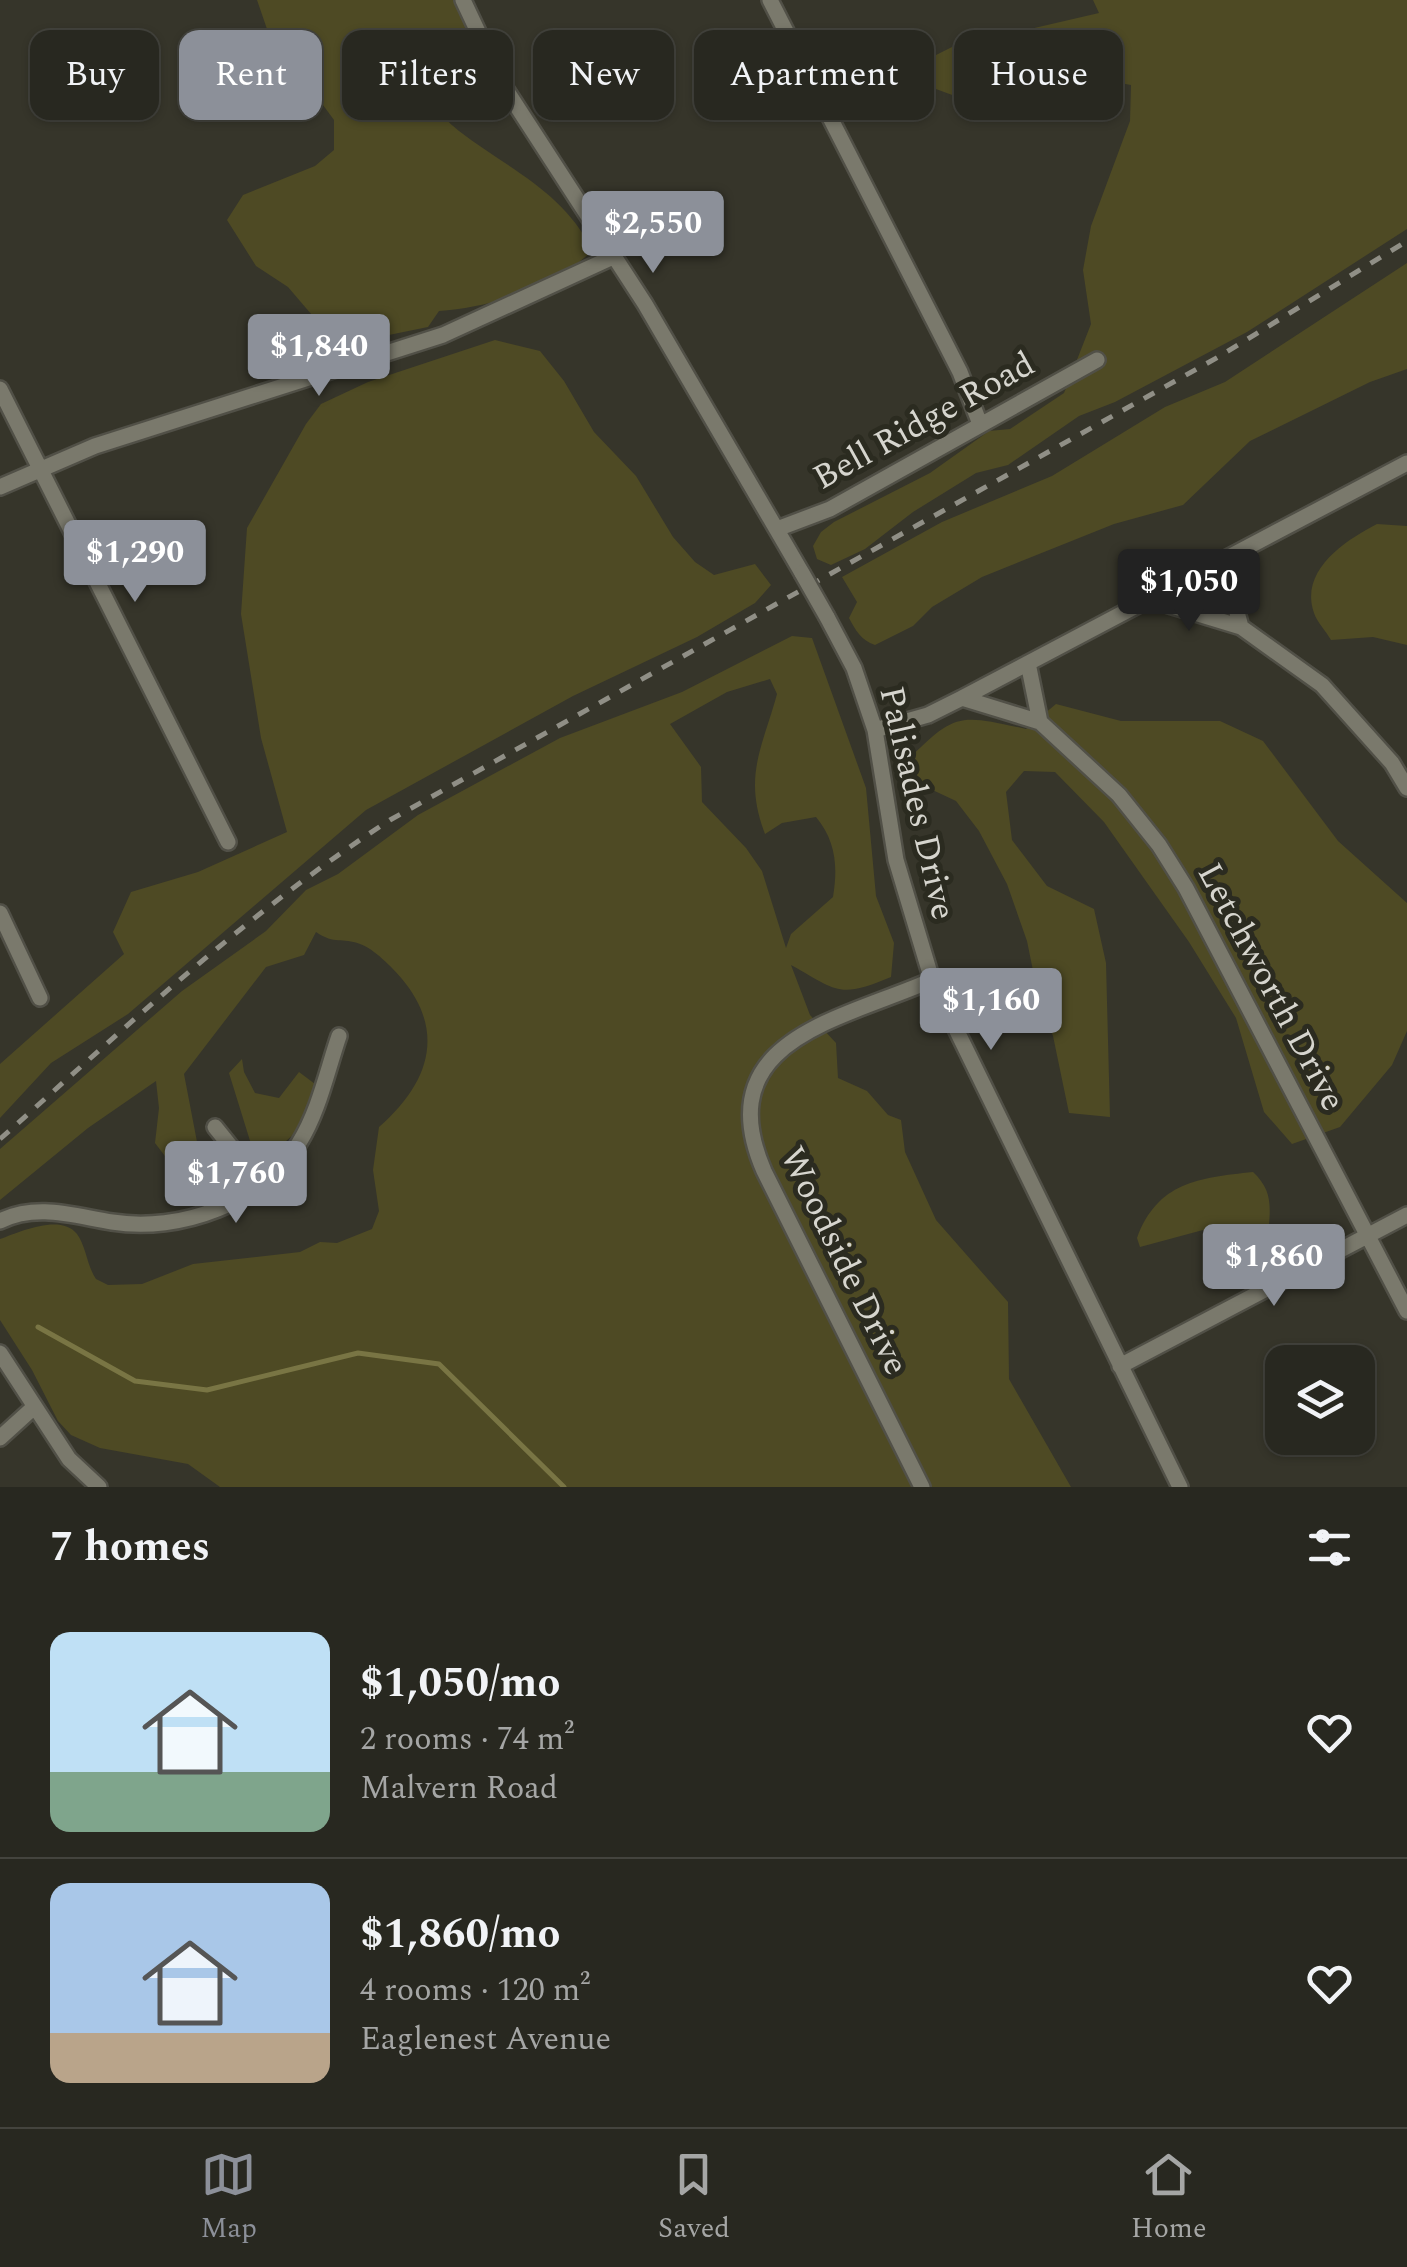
<!DOCTYPE html>
<html lang="en">
<head>
<meta charset="utf-8">
<style>
  body { margin:0; font-family:Spectral,serif; background:#34342d; color:#f1f3f6; height:100vh; display:flex; flex-direction:column; font-size:38px; white-space:nowrap }
  * { box-sizing:border-box; margin:0 }
  p { font-size:32px; color:#a5a6a5 }
  .icon { flex:none; width:55px; height:55px; fill:none; stroke:currentColor; stroke-width:2; stroke-linecap:round; stroke-linejoin:round }
  .map { position:relative; height:1487px; overflow:hidden }
  .details { display:flex; flex-direction:column; background:#282820; flex:1 }
  .details>* { flex:none }
  .guide { position:absolute; left:30px; top:30px; width:1348px; height:90px; display:flex; gap:20px }
  .controls { position:absolute; left:1265px; top:1345px; display:grid; gap:20px }
  .controls a { display:grid; place-items:center; width:110px; height:110px; border-radius:20px; background:#282820; box-shadow:0 2px 8px #0004,0 0 0 2px #44443e; font-size:50px }
  .price { position:absolute; translate:-50% -85px; padding:0 22px; border-radius:10px; background:#8c9099; color:#fff; font-size:32px; line-height:65px; filter:drop-shadow(0 2px 5px #0008) }
  .price::after { content:''; position:absolute; left:50%; top:60px; width:30px; height:22px; margin-left:-15px; background:inherit; clip-path:polygon(0 0,100% 0,50% 100%) }
  .price.selected { background:#222; color:#fff }
  ul { padding:0; list-style:none }
  li { display:flex; align-items:center; gap:30px; height:250px; padding:0 50px }
  li+li { border-top:2px solid #44443e }
  li span { display:grid; place-items:center; flex:none; width:280px; height:200px; border-radius:20px; color:#555 }
  li>.icon { margin-inline-start:auto }
  span .icon { width:120px; height:120px; fill:#fffc; stroke-width:1 }
  li b { font-size:42px }
  h2 { display:flex; justify-content:space-between; align-items:center; height:120px; padding:0 50px; font-size:42px }
  .pill { padding:0 35px; border-radius:20px; background:#282820; box-shadow:0 2px 8px #0004,0 0 0 2px #44443e; font-size:35px; line-height:90px }
  .pill.selected { background:#8c9099; color:#fff }
  .menu { display:flex; justify-content:space-around; align-items:center; height:140px; border-top:2px solid #44443e; background:#282820; font-size:28px; color:#a5a6a5 }
  .menu a { display:grid; justify-items:center; gap:5px }
  .menu .selected { color:#8c9099 }
  .map>svg:first-child { display:block }
</style>
</head>
<body>
<div class="map">
<svg width="1407" height="1487" viewBox="0 0 1407 1487">
  <rect width="100%" height="100%" fill="#36352a"/>
  <!-- green -->
  <path fill="#4e4a24" fill-rule="evenodd" d="M257 0H458L469 15 467 47 425 35 405 64C421 87 437 114 459 131 507 168 566 193 592 251 554 287 492 307 439 311L428 327 374 338 353 351 341 349 288 287 256 266 227 220 243 195 315 166 334 150V120L267 29Z
    M1093 0H1407V229L1247 332 1115 402 1079 416 1008 465 976 473 913 512 865 549 831 565 817 559 813 546 821 532 834 522 930 473 989 431 1010 429 1064 393 1091 324 1083 270 1091 226 1130 121 1131 85 1092 78 1002 86 955 96 914 81 920 63 952 47 1099 13Z
    M1407 263V369L1370 382 1250 441 1183 505 1114 524 982 577 932 607 913 626 875 645C861 640 856 631 849 618L857 602 842 577 942 522 1052 476 1165 407 1225 382Z
    M495 340 540 351 564 381 594 432 636 476 673 537 695 562 714 575 755 564 771 585 755 603 697 637 573 696 366 810 128 1014 51 1063 0 1118V1064L124 954 113 932 131 892 198 872 287 832 261 738 241 614 247 528 306 424 321 404 368 382Z
    M1377 524 1407 526V645L1373 637 1331 640C1326 631 1317 622 1314 613 1299 570 1346 540 1377 524Z
    M792 636 812 638 866 788 876 896 894 943 891 977C838 999 838 991 791 965L810 1015 836 1043 838 1078 867 1091 888 1115 901 1120 905 1152 936 1220 1008 1302 1009 1379 1071 1487H220L188 1464 100 1448 71 1435 58 1421 32 1370 0 1320V1239C19 1232 61 1213 77 1234 86 1246 87 1266 96 1279L108 1285 142 1284 193 1264 300 1252 320 1242 337 1243 372 1229 379 1211 373 1170 379 1127C428 1084 447 1033 402 979 393 968 373 948 360 944 342 937 335 945 316 932L304 955 266 967 184 1074 198 1147 194 1167 174 1168 155 1143 159 1108 156 1081 88 1128 0 1200V1149L182 991 266 931 306 890 338 874 418 815 560 738 682 692ZM770 679 777 694C762 749 743 776 765 834L782 823 816 817C836 841 838 867 833 897L791 934 786 948 762 871 746 848 702 802 701 767 670 724 727 692Z
    M1056 704 1121 721H1220L1263 741 1338 841 1407 903V1031L1392 1065 1340 1127 1292 1144 1264 1112 1236 1018 1189 942 1104 822 1055 772 1024 771 1006 792 1012 840 1047 886 1094 909 1106 963 1110 1117 1069 1113 1053 1036 1040 1005 1027 941 1007 884 979 831 956 801 924 786 907 761C956 711 960 715 1026 729Z
    M242 1059 244 1072 255 1093 279 1098 299 1072 315 1084 308 1121 284 1143 251 1144 229 1073Z
    M1253 1172C1270 1188 1271 1202 1269 1225 1239 1246 1236 1252 1203 1230L1140 1247 1137 1238C1158 1182 1198 1178 1253 1172Z"/>
  <g fill="none" stroke-linecap="round" stroke-linejoin="round">
    <!-- stream -->
    <path stroke="#797544" stroke-width="5" d="M38 1327 135 1381 207 1390 358 1353 439 1364 564 1487"/>
    <!-- minor casing -->
    <g stroke="#515047" stroke-width="20">
      <path id="minor" d="M463 0 503 85 645 304 802 573
        M770 0 960 372 980 424
        M0 389 228 842
        M0 487 95 446 443 335 613 257
        M777 529 830 509 1097 360
        M1223 560 1241 627 1322 685 1392 763 1407 788
        M1149 599 1241 627
        M827 617 854 668 875 730 896 860 932 980 1180 1487
        M1028 663 1040 722 1119 795 1159 845 1186 888 1407 1311
        M962 698 1040 722
        M875 730 928 715 962 698 1407 463
        M0 913 40 998
        M215 1127 260 1183
        M0 1221C37 1203 74 1216 112 1222 180 1233 263 1203 299 1143 319 1111 327 1071 339 1036
        M0 1353 69 1459 99 1487
        M1120 1366 1407 1215
        M0 1438 33 1408
        M922 1487 764 1171C707 1040 841 1020 932 980"/>
    </g>
    <!-- minor -->
    <use href="#minor" stroke="#7a796c" stroke-width="15"/>
    <!-- rail -->
    <path stroke="#908f86" stroke-width="5" stroke-dasharray="12 12" stroke-linecap="butt" d="M0 1139C126 1027 248 912 390 820L1220 356 1407 241"/>
    <!-- minor-bridge casing -->
    <g stroke="#515047" stroke-width="20" stroke-linecap="butt">
      <path id="minor-bridge" d="M802 573 827 617"/>
    </g>
    <!-- minor-bridge -->
    <use href="#minor-bridge" stroke="#7a796c" stroke-width="15"/>
  </g>
  <g text-anchor="middle" dominant-baseline="central" stroke-width="10" stroke-linejoin="round" paint-order="stroke">
    <!-- street labels -->
    <g font-size="35" fill="#d6d5ce" stroke="#2b2b20">
      <text transform="translate(924 421) rotate(-29)">Bell Ridge Road</text>
      <text transform="translate(917 803) rotate(77)">Palisades Drive</text>
      <text transform="translate(1271 987) rotate(62)">Letchworth Drive</text>
      <text transform="translate(844 1261) rotate(64)">Woodside Drive</text>
    </g>
  </g>
</svg>
<div class="controls">
<a><svg class="icon" aria-label="layers" viewBox="0 0 24 24"><path d="M12 4l9 5-9 5-9-5zM3 14l9 5 9-5"/></svg></a>
</div>
<b class="price" style="left:653px;top:276px">$2,550</b>
<b class="price" style="left:319px;top:399px">$1,840</b>
<b class="price" style="left:135px;top:605px">$1,290</b>
<b class="price selected" style="left:1189px;top:634px">$1,050</b>
<b class="price" style="left:991px;top:1053px">$1,160</b>
<b class="price" style="left:236px;top:1226px">$1,760</b>
<b class="price" style="left:1274px;top:1309px">$1,860</b>
<div class="guide">
<a class="pill">Buy</a>
<a class="pill selected">Rent</a>
<a class="pill">Filters</a>
<a class="pill">New</a>
<a class="pill">Apartment</a>
<a class="pill">House</a>
</div>
</div>
<section class="details">
<h2>7 homes<svg class="icon" aria-label="filters" viewBox="0 0 24 24"><path d="M4 7h16M4 17h16"/><circle cx="9" cy="7" r="2"/><circle cx="15" cy="17" r="2"/></svg></h2>
<ul>
<li><span style="background:linear-gradient(#bfe0f5 70%,#7fa58c 0)"><svg class="icon" aria-label="home" viewBox="0 0 24 24"><path d="M3 11l9-7 9 7M6 9v11h12V9"/></svg></span><div><b>$1,050/mo</b><p>2 rooms · 74 m²</p><p>Malvern Road</p></div><svg class="icon" aria-label="heart" viewBox="0 0 24 24"><path d="M12 20l-8-8c-3-5 5-10 8-4 3-6 11-1 8 4z"/></svg></li>
<li><span style="background:linear-gradient(#a9c7e8 75%,#b9a48a 0)"><svg class="icon" aria-label="home" viewBox="0 0 24 24"><path d="M3 11l9-7 9 7M6 9v11h12V9"/></svg></span><div><b>$1,860/mo</b><p>4 rooms · 120 m²</p><p>Eaglenest Avenue</p></div><svg class="icon" aria-label="heart" viewBox="0 0 24 24"><path d="M12 20l-8-8c-3-5 5-10 8-4 3-6 11-1 8 4z"/></svg></li>
</ul>
</section>
<nav class="menu">
<a class="selected"><svg class="icon" aria-label="map" viewBox="0 0 24 24"><path d="M3 6l6-2 6 2 6-2v14l-6 2-6-2-6 2zM9 4v14M15 6v14"/></svg>Map</a>
<a><svg class="icon" aria-label="saved" viewBox="0 0 24 24"><path d="M7 4h10v16l-5-4-5 4z"/></svg>Saved</a>
<a><svg class="icon" aria-label="home" viewBox="0 0 24 24"><path d="M3 11l9-7 9 7M6 9v11h12V9"/></svg>Home</a>
</nav>
</body>
</html>
